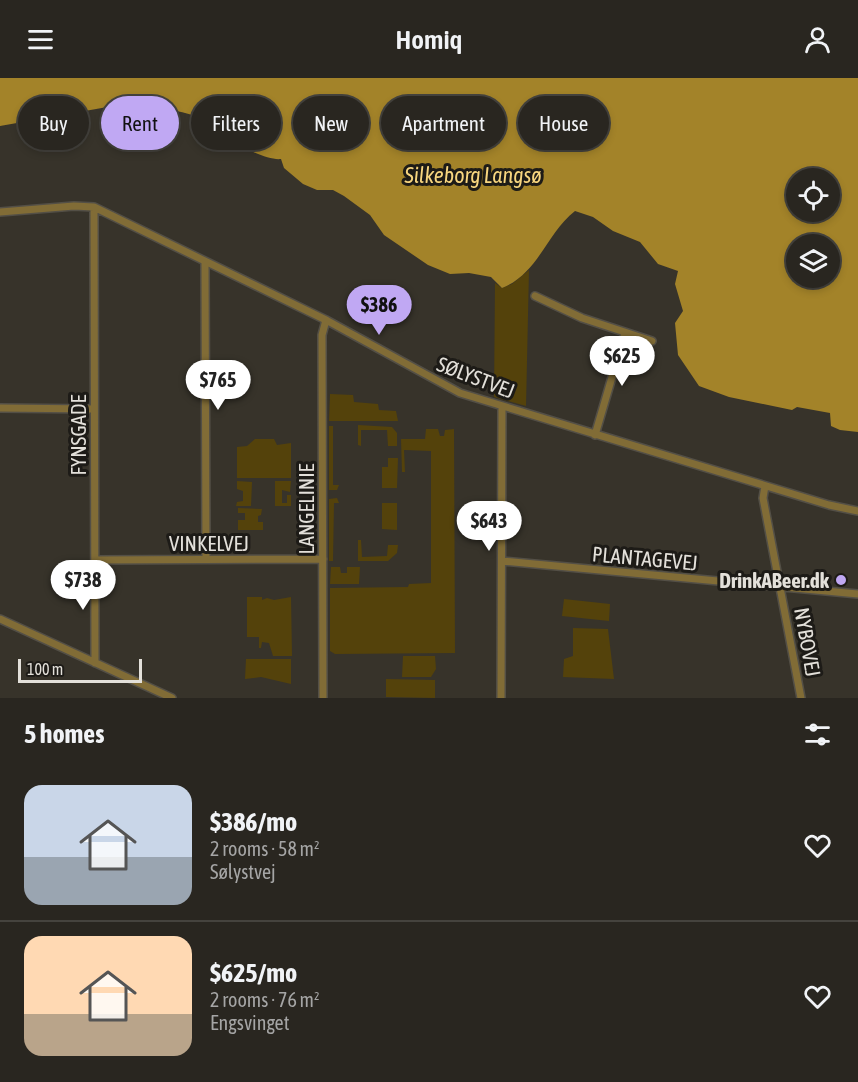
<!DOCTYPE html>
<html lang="en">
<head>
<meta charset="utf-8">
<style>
  body { margin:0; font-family:"Asap Condensed",sans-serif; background:#312e29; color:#f1f3f6; height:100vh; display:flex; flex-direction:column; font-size:22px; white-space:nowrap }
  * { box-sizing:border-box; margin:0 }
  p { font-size:20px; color:#a5a5a5 }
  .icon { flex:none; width:33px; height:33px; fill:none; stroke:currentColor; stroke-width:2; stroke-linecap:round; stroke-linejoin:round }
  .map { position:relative; height:620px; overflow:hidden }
  .sheet { display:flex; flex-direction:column; background:#292620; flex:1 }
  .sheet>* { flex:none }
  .guide { position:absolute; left:18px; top:18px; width:822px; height:54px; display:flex; gap:12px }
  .controls { position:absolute; left:786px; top:90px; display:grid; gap:12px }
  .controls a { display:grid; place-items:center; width:54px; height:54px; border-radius:50%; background:#292620; box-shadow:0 3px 9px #0003,0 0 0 2px #45433e; font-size:30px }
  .scale { position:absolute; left:18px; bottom:15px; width:124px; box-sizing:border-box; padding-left:6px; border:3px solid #e3e0da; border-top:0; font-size:16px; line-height:21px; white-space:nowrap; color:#e3e0da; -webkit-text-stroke:4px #1d1b17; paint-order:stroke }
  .price { position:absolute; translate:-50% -51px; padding:0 14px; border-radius:21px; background:#fff; color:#222; font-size:20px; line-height:39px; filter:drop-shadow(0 2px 3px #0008) }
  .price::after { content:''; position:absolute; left:50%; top:36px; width:18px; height:14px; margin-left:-9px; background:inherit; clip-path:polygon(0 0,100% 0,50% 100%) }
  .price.current { background:#c0a8f3; color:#111 }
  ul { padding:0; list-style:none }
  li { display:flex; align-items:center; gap:18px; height:150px; padding:0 24px }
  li+li { border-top:2px solid #45433e }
  li span { display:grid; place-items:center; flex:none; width:168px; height:120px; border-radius:18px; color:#555 }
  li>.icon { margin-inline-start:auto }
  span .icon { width:72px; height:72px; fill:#fffc; stroke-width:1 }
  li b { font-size:26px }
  h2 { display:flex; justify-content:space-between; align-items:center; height:72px; padding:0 24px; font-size:26px }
  .tag { padding:0 21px; border-radius:27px; background:#292620; box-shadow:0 3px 9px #0003,0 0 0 2px #45433e; font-size:21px; line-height:54px }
  .tag.current { background:#c0a8f3; color:#111 }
  header { display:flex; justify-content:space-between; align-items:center; height:78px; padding:0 24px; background:#292620; font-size:27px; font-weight:600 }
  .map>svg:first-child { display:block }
</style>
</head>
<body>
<header><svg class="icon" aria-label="menu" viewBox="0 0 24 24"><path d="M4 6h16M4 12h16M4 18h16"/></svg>Homiq<svg class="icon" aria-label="person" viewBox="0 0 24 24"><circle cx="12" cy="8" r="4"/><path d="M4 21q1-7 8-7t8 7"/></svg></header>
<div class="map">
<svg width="858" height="620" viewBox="0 0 858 620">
  <rect width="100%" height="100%" fill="#37332a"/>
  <!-- green -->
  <path fill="#54420b" d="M529 192 526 328 494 319 495 205 502 210 512 206Z
    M330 316 353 317 354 324 378 326 379 332 396 333 398 343H329Z
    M358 347 392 349 397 355V368H388L387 352H361V368L358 367Z
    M329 348H333V407H339L337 412H329Z
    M426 351H438L440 358H444L445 352 454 351 455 575 335 576 330 573V510L408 509 409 506 431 505V373L404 372 405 394H402L401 361H425Z
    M255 361H274L277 367 291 365V400H237V369L247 368Z
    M388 380H398L397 410H382V389H388Z
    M237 403 252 404 251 428H236L237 424 243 423V413L237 411Z
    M275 403H291L290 414 282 412V425H287V417H291V428H275Z
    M337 420 339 425H334L333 483H329V421Z
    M382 425H397V452L382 451Z
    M238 430 262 431 261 437 258 438V444H263V452H238V442H245V435H238Z
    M358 462H361L362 479 387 478 388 467H398L397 475 388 483H358Z
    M331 489H340L341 495H347V489H360L359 506H330Z
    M247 519H262V522L267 520 274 522 291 519 292 578H273L269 565 262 564 261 570H259V559H247Z
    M564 521 610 526 609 543 562 538Z
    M573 550 608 551 614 601 563 599 564 581 573 578Z
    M403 578H435L436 591 431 599H402Z
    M246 581H291V606L261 599 245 601Z
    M386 601 435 602V620L386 619Z"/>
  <!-- water -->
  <path fill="#a38329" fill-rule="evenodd" d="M0 0H858V354L840 352 831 348 830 335 797 329 792 332 729 319 699 308 678 277 675 245 683 233 675 206 678 193 658 186 640 164 613 153 593 139 575 133C546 156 538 196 502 210L491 199 469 195 450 196 428 187 384 157 370 137 344 118 333 112H317L303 106 284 90 281 81C267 83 235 66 222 56 216 51 211 44 204 41 185 33 165 33 147 22L0 48ZM796 100H830V134H796ZM796 166H830V200H796Z"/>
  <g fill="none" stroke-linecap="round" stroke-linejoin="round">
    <!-- street casing -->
    <g stroke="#534f46" stroke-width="10">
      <path id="street" d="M94 129 95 585
        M0 134 74 128 94 129 326 242 460 315 829 427 858 433
        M205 184 206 481
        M535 218 582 240 652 263
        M0 330 94 331
        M595 357 625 255
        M765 408 763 420 801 620
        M95 482 323 481
        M502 483 858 516
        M0 541 172 620
        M323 620 322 257 326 242
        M501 620 502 328"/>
    </g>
    <!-- street -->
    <use href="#street" stroke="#816c36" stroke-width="7"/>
  </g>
  <!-- markers -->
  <circle fill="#c0a8f3" stroke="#1d1b17" stroke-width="2" cx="841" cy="502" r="6"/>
  <g text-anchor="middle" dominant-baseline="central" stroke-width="6" stroke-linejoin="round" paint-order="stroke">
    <!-- street labels -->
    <g font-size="21" fill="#e3e0da" stroke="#1d1b17">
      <text transform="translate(476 299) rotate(21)">SØLYSTVEJ</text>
      <text transform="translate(78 357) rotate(-90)">FYNSGADE</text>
      <text transform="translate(306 431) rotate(-90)">LANGELINIE</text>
      <text x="209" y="465">VINKELVEJ</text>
      <text transform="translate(645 480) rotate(5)">PLANTAGEVEJ</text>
      <text transform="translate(808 564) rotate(80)">NYBOVEJ</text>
    </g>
    <!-- poi labels -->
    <g font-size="21" font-weight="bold" fill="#e3e0da" stroke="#1d1b17" text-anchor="end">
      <text x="829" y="502">DrinkABeer.dk</text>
    </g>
    <!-- water labels -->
    <g font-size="22" font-style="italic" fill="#f8d67f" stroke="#1d1b17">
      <text x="473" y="97">Silkeborg Langsø</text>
    </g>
  </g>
</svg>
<div class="controls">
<a><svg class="icon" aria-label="locate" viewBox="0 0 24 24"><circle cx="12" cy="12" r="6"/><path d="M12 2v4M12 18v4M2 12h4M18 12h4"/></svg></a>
<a><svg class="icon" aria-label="layers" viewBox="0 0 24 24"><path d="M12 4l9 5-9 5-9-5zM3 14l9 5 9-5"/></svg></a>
</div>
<div class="scale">100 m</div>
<b class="price current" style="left:379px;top:258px">$386</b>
<b class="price" style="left:622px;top:309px">$625</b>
<b class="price" style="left:218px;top:333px">$765</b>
<b class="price" style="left:489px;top:474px">$643</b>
<b class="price" style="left:83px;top:533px">$738</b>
<div class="guide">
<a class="tag">Buy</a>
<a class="tag current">Rent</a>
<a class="tag">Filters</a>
<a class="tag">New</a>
<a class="tag">Apartment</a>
<a class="tag">House</a>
</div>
</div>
<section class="sheet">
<h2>5 homes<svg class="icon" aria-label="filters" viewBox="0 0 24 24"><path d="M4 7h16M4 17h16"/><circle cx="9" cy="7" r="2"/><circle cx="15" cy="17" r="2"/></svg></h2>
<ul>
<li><span style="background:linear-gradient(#c9d6e8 60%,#9aa5b1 0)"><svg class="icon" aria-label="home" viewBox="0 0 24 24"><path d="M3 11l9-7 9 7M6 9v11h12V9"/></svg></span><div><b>$386/mo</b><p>2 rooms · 58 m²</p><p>Sølystvej</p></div><svg class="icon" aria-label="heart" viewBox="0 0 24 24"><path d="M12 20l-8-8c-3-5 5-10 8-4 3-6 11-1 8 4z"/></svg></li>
<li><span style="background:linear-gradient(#ffd9b3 65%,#b9a48a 0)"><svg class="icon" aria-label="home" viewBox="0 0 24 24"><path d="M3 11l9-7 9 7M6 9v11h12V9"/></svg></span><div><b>$625/mo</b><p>2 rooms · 76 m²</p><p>Engsvinget</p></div><svg class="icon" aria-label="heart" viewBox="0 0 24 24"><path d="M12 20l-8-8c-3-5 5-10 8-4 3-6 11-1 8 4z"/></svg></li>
</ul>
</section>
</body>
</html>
